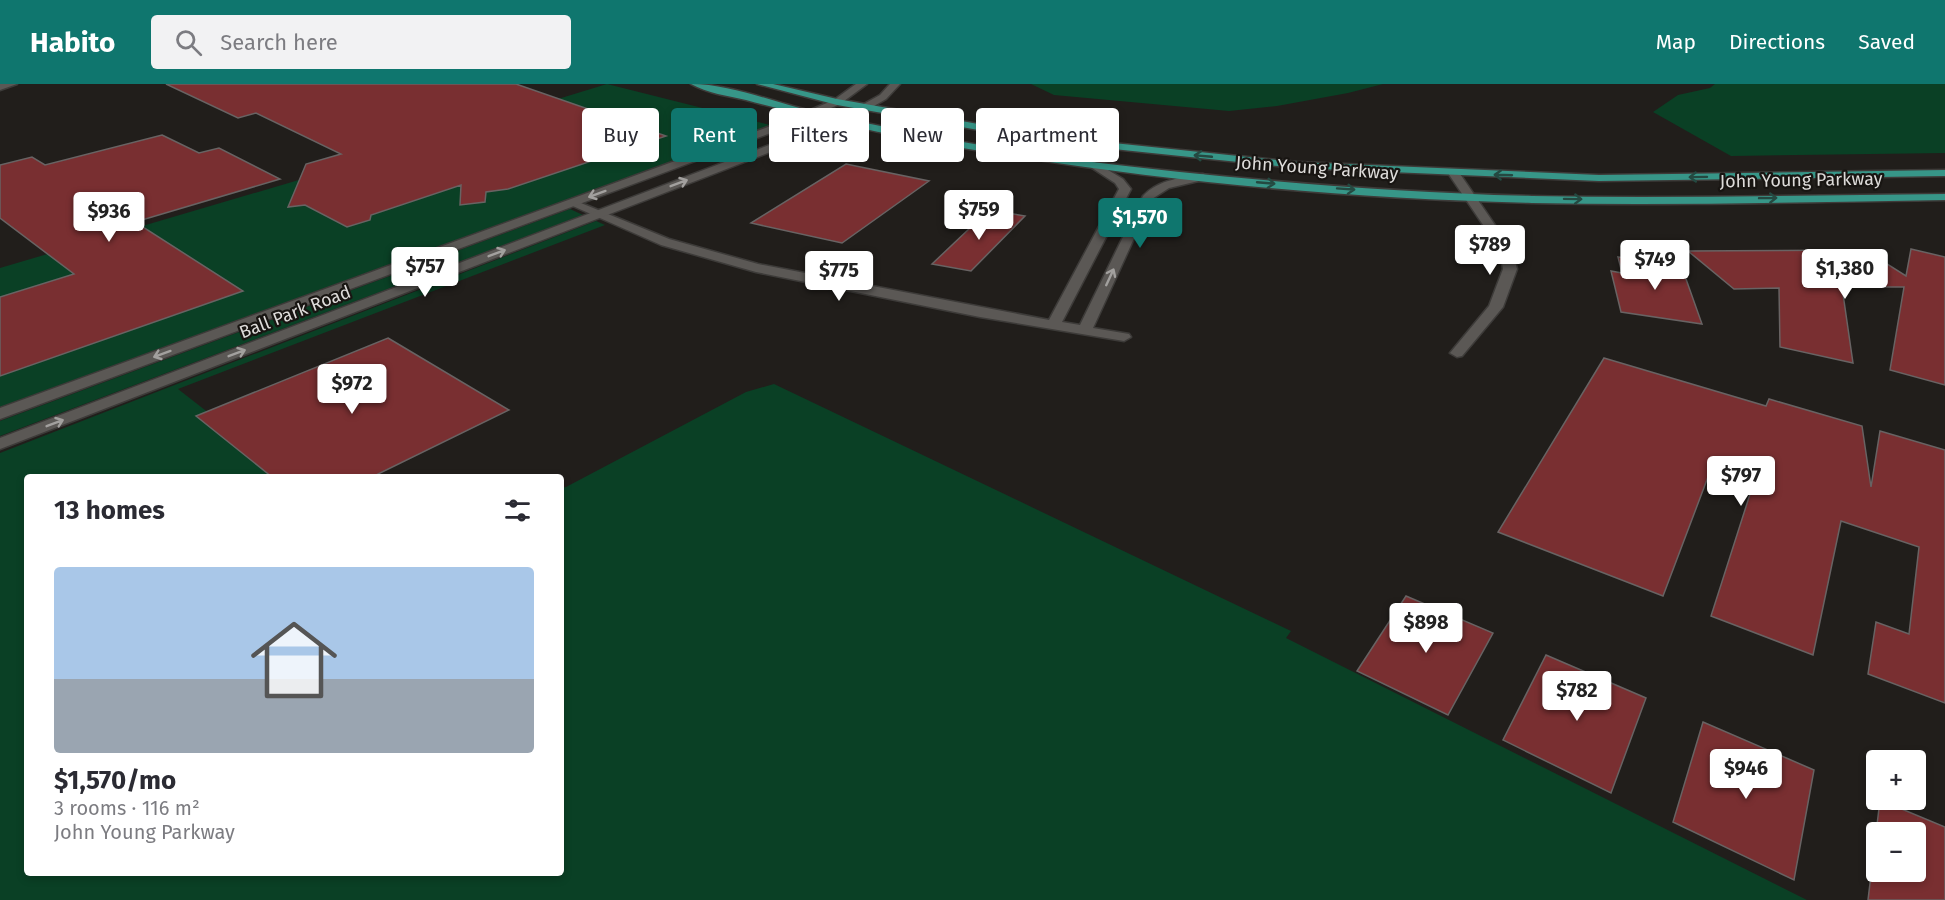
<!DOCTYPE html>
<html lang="en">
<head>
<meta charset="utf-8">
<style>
  body { margin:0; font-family:"Fira Sans",sans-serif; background:#f2f2f3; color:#2b2b33; height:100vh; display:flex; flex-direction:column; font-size:22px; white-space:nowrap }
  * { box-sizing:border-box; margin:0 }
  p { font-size:20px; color:#7c7c81 }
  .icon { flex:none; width:33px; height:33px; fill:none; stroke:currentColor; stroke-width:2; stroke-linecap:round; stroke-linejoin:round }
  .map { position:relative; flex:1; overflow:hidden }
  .drawer { position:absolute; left:24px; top:390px; width:540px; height:402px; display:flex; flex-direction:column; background:#fff; border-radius:6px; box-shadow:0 3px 9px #0003 }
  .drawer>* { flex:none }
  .top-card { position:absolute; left:582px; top:24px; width:570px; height:54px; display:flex; gap:12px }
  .controls { position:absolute; left:1866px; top:666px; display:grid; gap:12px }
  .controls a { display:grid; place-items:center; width:60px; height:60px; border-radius:6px; background:#fff; box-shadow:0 3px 9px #0003; font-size:30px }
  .price { position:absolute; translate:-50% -51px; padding:0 14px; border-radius:6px; background:#fff; color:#222; font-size:20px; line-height:39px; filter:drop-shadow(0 2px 3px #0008) }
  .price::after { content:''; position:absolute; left:50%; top:36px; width:18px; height:14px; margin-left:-9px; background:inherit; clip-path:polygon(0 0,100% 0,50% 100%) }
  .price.selected { background:#0f766e; color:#fff }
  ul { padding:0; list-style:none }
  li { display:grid; align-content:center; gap:12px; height:318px; padding:0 30px }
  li+li { border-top:2px solid #e1e1e2 }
  li span { display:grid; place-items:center; height:186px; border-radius:6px; color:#555 }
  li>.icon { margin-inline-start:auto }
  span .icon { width:108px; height:108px; fill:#fffc; stroke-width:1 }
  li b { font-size:26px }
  h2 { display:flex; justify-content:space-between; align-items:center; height:72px; padding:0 30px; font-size:26px }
  .pill { padding:0 21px; border-radius:6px; background:#fff; box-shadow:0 3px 9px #0003; font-size:21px; line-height:54px }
  .pill.selected { background:#0f766e; color:#fff }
  header { display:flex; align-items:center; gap:36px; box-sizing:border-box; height:84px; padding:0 30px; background:#0f766e; color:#fff }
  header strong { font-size:28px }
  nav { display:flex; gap:33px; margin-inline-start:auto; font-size:21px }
  .search { width:420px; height:54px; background:#f2f2f3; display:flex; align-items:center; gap:15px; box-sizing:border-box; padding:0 21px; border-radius:6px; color:#7c7c81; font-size:22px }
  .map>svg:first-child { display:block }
</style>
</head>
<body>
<header>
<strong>Habito</strong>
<div class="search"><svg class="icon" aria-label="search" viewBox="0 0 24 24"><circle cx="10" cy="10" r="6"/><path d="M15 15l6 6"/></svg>Search here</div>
<nav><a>Map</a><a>Directions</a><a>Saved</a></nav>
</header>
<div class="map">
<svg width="1945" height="816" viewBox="0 0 1945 816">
  <rect width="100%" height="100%" fill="#211e1b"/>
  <!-- green -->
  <path fill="#0a4025" d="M607 0 770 41 0 323V184L363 77 368 73Z
    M1031 0H1383L1348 9 1277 22 1229 27 1054 11Z
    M1715 0H1945V69L1731 72 1653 28 1678 11 1710 4Z
    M570 125 583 131 0 352V337Z
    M596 137 605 141 178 305 291 393H27V789H561V404L566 403 746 308 774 300 1291 547 1286 554 1807 816H0V369Z"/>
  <!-- building -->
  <path fill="#792f31" stroke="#686363" stroke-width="1.5" fill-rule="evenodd" d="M166 0H516L666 52 508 105 486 108 485 118 460 121 461 101 371 131 370 136 347 143 305 121 288 123 306 80 341 70 256 29 238 34Z
    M162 51 199 69 219 64 280 95 135 138 243 207 0 292V213L74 190 0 134V81L32 73 45 81Z
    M846 80 929 97 842 159 751 139Z
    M989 126 1025 132 971 187 932 180Z
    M1911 165 1945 173V301L1890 286 1904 203H1842L1853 279 1780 263 1779 204 1734 205 1688 167 1865 166 1906 192Z
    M1618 173 1681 181 1702 240 1621 228 1611 187 1622 189Z
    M388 254 509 326 372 393H272L196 332Z
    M1604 274 1766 322 1769 315 1862 342 1871 403 1880 347 1945 366V619L1868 590 1876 538 1909 550 1919 463 1841 437 1813 571 1711 532 1751 407 1708 393 1663 512 1498 448Z
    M1406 512 1493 549 1448 631 1357 587Z
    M1546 571 1646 614 1611 709 1503 656Z
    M1703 638 1814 686 1794 796 1673 738Z
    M1880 716 1945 743V816H1868ZM1876 748H1916V788H1876Z"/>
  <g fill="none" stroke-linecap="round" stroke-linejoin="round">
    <!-- minor casing -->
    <g stroke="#3d3b39" stroke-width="3">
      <path id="minor" d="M0 0H17L0 6Z
        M1093 77 1123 95 1131 105 1062 238 1080 241 1143 112C1159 95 1182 94 1203 90L1209 93 1207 95 1169 104 1152 115 1093 244 1129 250 1131 253 1124 257 980 233 756 188 661 161 566 119 572 115 576 117 669 155 758 180 1049 236 1119 105 1115 99 1089 82 1088 80Z
        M1454 86 1458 87 1512 166 1517 185 1503 223 1462 272 1457 273 1450 269 1489 222 1503 185 1500 166 1448 89Z"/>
    </g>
    <!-- tertiary casing -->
    <g stroke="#3d3b39" stroke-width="3">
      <path id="tertiary" d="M856 0H867L840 20 795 40 0 335V324L787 36 834 16Z
        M890 0H900L886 15 843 40 0 365V354L835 36 880 11Z"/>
    </g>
    <!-- trunk casing -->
    <g stroke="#3d3b39" stroke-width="3">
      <path id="trunk" d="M691 0C731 0 776 19 815 28 904 48 993 65 1083 77 1232 95 1382 108 1532 112 1670 115 1807 111 1945 110V116C1807 118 1670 122 1532 119 1324 114 1117 93 913 55 857 44 801 31 746 16 728 12 707 9 691 0Z
        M757 0H773L837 15 1046 52 1297 78 1599 91 1945 86V92L1599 97 1297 84 1046 58 837 21Z"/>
    </g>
    <!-- minor -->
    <use href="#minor" fill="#5b5855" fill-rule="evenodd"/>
    <!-- tertiary -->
    <use href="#tertiary" fill="#5b5855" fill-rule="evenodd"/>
    <!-- trunk -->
    <use href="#trunk" fill="#379688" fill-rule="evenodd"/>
  </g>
  <!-- one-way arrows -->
  <defs><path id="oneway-shaft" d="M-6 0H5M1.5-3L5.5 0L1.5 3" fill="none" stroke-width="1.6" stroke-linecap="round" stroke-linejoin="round" transform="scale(1.5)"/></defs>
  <g stroke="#244941">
    <use href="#oneway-shaft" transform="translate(1203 72) rotate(-175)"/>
    <use href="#oneway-shaft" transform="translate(1503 91) rotate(-178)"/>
    <use href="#oneway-shaft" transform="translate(1698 93) rotate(179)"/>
    <use href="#oneway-shaft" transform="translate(1266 99) rotate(5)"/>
    <use href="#oneway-shaft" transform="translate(1346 105) rotate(4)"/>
    <use href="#oneway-shaft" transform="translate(1768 114) rotate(-1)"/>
    <use href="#oneway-shaft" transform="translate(1573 115) rotate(1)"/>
  </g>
  <g stroke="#a2a09e">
    <use href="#oneway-shaft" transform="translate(679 99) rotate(-21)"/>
    <use href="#oneway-shaft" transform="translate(597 110) rotate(160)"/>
    <use href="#oneway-shaft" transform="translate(497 169) rotate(-21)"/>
    <use href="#oneway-shaft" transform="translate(1110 193) rotate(-65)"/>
    <use href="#oneway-shaft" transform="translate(237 269) rotate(-21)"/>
    <use href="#oneway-shaft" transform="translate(162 270) rotate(160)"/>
    <use href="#oneway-shaft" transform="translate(55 339) rotate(-21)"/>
  </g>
  <g text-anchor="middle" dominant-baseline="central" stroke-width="4.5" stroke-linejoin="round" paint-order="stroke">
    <!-- far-street labels -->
    <g font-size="18" fill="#dddbd9" stroke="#181512">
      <text transform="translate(1317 84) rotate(4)">John Young Parkway</text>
      <text transform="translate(1801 96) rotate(-1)">John Young Parkway</text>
      <text transform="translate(295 228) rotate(-21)">Ball Park Road</text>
    </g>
  </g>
</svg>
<div class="controls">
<a>+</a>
<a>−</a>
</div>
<b class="price" style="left:979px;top:157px">$759</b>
<b class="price" style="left:109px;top:159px">$936</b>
<b class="price selected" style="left:1140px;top:165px">$1,570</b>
<b class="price" style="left:1490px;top:192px">$789</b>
<b class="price" style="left:1655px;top:207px">$749</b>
<b class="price" style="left:425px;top:214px">$757</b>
<b class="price" style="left:1845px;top:216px">$1,380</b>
<b class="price" style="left:839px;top:218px">$775</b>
<b class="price" style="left:352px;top:331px">$972</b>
<b class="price" style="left:1741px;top:423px">$797</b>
<b class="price" style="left:1426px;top:570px">$898</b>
<b class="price" style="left:1577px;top:638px">$782</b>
<b class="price" style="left:1746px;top:716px">$946</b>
<div class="top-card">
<a class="pill">Buy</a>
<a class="pill selected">Rent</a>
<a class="pill">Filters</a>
<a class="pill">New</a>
<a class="pill">Apartment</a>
</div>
<section class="drawer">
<h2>13 homes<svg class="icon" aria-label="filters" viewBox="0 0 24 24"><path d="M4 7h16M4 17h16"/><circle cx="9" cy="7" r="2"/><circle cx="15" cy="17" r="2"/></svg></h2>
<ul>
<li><span style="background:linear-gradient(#a9c7e8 60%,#9aa5b1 0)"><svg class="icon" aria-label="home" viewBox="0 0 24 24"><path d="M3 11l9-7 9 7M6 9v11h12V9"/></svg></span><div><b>$1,570/mo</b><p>3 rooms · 116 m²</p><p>John Young Parkway</p></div></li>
</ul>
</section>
</div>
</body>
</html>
